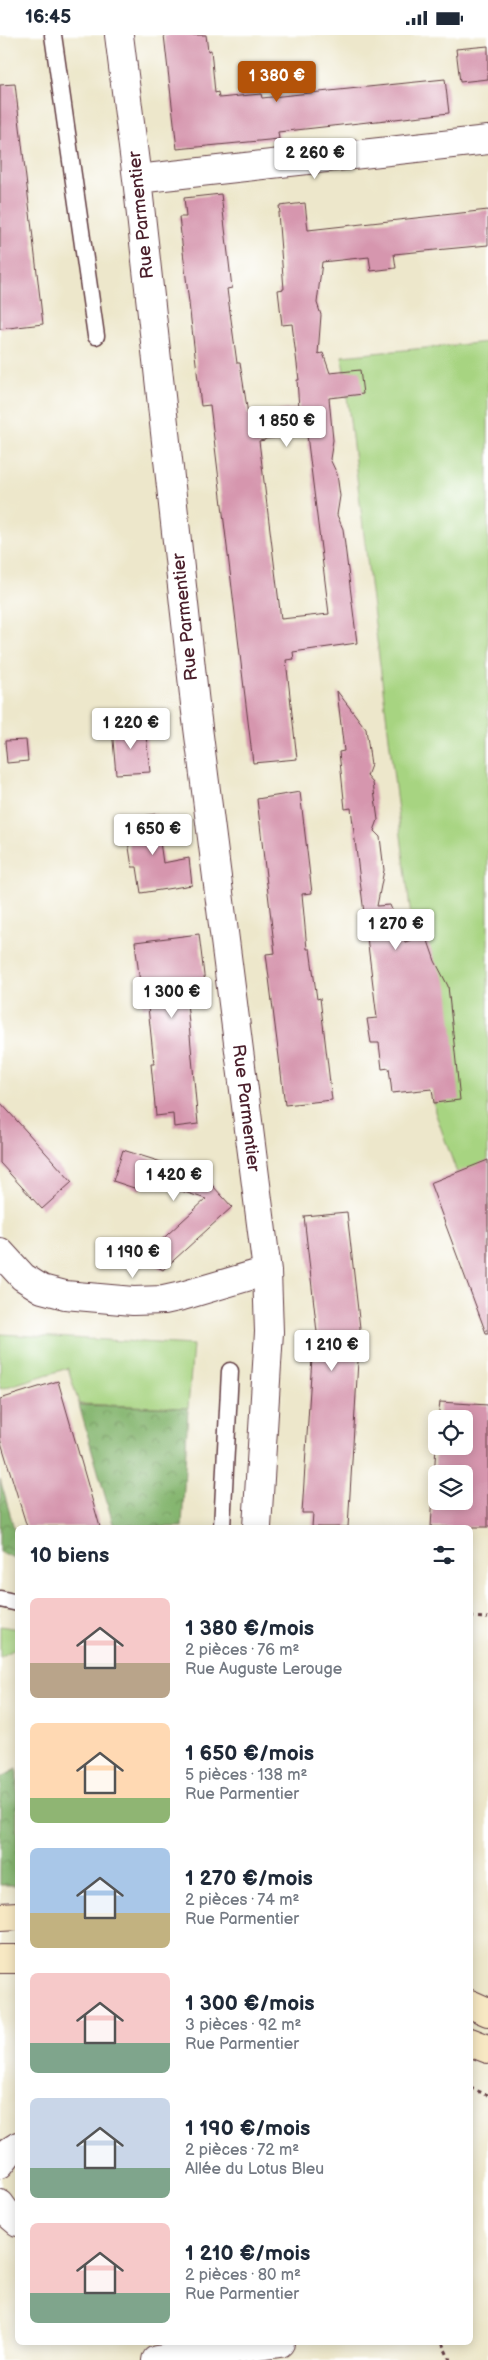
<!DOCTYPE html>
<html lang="fr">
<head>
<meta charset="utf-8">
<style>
  body { margin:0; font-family:"Balsamiq Sans",sans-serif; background:#f6f6f7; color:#1f2937; height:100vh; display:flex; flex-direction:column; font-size:19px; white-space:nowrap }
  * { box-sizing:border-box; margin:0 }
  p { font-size:16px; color:#747a83 }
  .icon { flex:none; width:28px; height:28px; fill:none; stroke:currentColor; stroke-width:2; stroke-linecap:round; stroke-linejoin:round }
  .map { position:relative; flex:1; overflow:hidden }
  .drawer { position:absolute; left:15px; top:1490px; width:458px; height:820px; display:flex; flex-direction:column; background:#fff; border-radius:8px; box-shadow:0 2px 12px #0003 }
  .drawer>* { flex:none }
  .buttons { position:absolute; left:428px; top:1375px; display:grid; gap:10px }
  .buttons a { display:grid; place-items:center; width:45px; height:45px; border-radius:8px; background:#fff; box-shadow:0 2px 12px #0003; font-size:25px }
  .price { position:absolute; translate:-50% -42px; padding:0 11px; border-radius:5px; background:#fff; color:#222; font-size:16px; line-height:32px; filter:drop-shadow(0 1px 2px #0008) }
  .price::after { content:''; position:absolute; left:50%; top:30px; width:15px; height:11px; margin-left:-8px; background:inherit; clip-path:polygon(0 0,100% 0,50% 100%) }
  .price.current { background:#b45309; color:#fff }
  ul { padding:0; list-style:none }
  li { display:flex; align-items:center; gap:15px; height:125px; padding:0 15px }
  li span { display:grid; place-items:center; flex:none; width:140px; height:100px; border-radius:8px; color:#555 }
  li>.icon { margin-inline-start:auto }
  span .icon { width:60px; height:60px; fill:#fffc; stroke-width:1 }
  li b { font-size:21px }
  h2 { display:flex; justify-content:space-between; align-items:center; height:60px; padding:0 15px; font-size:21px }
  .status { display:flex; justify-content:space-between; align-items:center; height:35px; padding:0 25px; background:#fff; direction:ltr }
  .status svg { height:14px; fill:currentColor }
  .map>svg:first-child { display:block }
</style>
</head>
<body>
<div class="status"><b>16:45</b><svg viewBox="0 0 49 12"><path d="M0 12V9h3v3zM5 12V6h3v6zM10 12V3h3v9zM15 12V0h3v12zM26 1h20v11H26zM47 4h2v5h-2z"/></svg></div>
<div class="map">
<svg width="488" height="2325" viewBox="0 0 488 2325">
  <defs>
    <pattern id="forest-crowns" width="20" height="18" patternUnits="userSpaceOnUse" patternTransform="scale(1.25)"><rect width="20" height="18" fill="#85b66f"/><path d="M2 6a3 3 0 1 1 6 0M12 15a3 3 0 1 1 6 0" fill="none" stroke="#6f935b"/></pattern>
  </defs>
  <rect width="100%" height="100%" fill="#fff"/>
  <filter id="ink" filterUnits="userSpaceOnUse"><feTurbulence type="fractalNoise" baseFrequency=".02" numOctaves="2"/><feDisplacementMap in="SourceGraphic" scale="10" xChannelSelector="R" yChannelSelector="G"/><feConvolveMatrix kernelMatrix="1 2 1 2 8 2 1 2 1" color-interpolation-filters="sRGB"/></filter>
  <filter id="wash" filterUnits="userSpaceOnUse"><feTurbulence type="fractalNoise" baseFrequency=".0096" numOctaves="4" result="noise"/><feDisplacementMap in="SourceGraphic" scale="20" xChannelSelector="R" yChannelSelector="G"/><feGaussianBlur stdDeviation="1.12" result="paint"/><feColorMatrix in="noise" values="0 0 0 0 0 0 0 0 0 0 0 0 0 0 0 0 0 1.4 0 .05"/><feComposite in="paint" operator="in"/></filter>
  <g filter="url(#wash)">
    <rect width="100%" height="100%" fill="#ede7cb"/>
    <!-- green -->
    <path fill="#a7d481" stroke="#787a56" d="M488 307V1224L435 1077 342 321Z
      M0 1299 193 1310 188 1373 79 1369 68 1333 0 1354Z
      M0 1591 18 1594 17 1613 0 1622Z"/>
    <!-- forest -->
    <path fill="url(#forest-crowns)" stroke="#686a4d" d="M79 1370 188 1373 182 1492H114Z
      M0 1444 17 1504V1524L0 1517Z
      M17 1734V1850H0V1743Z"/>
    <g id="blocks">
      <!-- building -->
      <path fill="#d696ae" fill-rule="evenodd" d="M164 0H206L208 16 211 15 215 58 218 57 219 63 261 59 262 63 445 44 449 78 278 97 279 104 177 114Z
        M488 11V44L460 47 456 14Z
        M15 49 43 289 0 294V50Z
        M221 159 232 253 227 254 230 277 237 328H240L248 379 299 373 297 345H299L292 289 282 290 278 255 284 254 278 178H280L279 171 305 168 308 195 488 175V210L394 219 396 233 371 236 369 222 322 227 317 268 321 280 318 319 323 318 330 338 360 335 363 359 329 363 333 405 330 424 337 439 340 461 337 480 343 494 357 608 293 617 294 624 286 625 297 724 253 728 210 370 201 371 179 182H186L184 163ZM307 400 329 579 281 584 259 406 265 405V404Z
        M337 656 366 694 371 730 367 741 373 748 378 785 374 796 380 802 384 835 377 871 390 870 405 907 426 900 435 926 448 951 460 1065 434 1068 432 1054 392 1058 389 1033 382 1034 379 1008H371L367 984 377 983 351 773 345 774 339 717 344 716Z
        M145 691 150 737 116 739 112 694Z
        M26 705 28 726 7 728 5 706Z
        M300 757 312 858 302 859 307 914H310L317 964 320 963 332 1065 285 1070 266 919 275 918 257 764Z
        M156 779 163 828 189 823 192 850 141 858 137 832H132L128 806 124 807 121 784Z
        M199 899 207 965 187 967 198 1089 174 1092 173 1079 156 1081 151 1029H154L148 972 143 973 135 907Z
        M0 1067 72 1147 42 1174 0 1128Z
        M123 1115 203 1140 232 1172 163 1235 142 1223 206 1164 144 1144 140 1155 113 1146Z
        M488 1125V1298H486L430 1148Z
        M347 1177 360 1293 348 1492H312L313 1478H302L312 1323 320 1324 304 1181Z
        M58 1346 100 1492H27L0 1404V1364Z
        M440 1367 488 1370V1492H431L436 1411H464V1384H438ZM436 1439H464V1466H436Z"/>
    </g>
  </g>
  <g filter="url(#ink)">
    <use href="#blocks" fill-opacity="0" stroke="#623d43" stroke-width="1"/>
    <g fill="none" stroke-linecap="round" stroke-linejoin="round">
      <!-- lane casing -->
      <g stroke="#623d43" stroke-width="19">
        <path id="lane" d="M53 0 96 301
          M222 1492 230 1336
          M0 1564 18 1568"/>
      </g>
      <!-- street casing -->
      <g stroke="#623d43" stroke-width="30">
        <path id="street" d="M119 0 137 144 195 669 267 1236 269 1297 257 1492
          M137 144 488 105
          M0 1217 23 1242 42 1254 65 1260 133 1266 164 1265 182 1261 267 1236
          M0 2129 10 2116 18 2111
          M0 2169 5 2176 18 2187
          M156 2325 280 2308"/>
      </g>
      <!-- secondary casing -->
      <g stroke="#623d43" stroke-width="30">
        <path id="secondary" d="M0 1882 18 1881
          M0 1924H18
          M470 1969 488 1977
          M470 2007 488 2014"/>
      </g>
      <!-- path -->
      <path stroke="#623d43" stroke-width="3" stroke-dasharray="4 4" stroke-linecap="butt" d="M470 1582 488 1583
        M470 2053 488 2060
        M442 2308 450 2325"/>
      <!-- lane -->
      <use href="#lane" stroke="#fff" stroke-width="16"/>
      <!-- street -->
      <use href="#street" stroke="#fff" stroke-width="28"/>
      <!-- secondary -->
      <use href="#secondary" stroke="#f7e8c3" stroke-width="28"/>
    </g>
  </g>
  <g text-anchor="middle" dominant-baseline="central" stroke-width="4" stroke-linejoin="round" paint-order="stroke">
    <!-- street labels -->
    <g font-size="18" fill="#4a1f2b" stroke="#fff">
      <text transform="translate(141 180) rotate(-96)">Rue Parmentier</text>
      <text transform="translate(185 582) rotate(-96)">Rue Parmentier</text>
      <text transform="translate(246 1073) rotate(83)">Rue Parmentier</text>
    </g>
  </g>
</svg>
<div class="buttons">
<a><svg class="icon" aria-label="locate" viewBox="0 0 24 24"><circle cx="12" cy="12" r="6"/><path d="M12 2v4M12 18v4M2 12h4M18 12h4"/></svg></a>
<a><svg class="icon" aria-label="layers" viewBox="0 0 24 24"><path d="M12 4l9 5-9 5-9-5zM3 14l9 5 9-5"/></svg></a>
</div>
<b class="price current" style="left:277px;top:68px">1 380 €</b>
<b class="price" style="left:315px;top:145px">2 260 €</b>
<b class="price" style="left:287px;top:413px">1 850 €</b>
<b class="price" style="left:131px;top:715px">1 220 €</b>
<b class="price" style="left:153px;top:821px">1 650 €</b>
<b class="price" style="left:396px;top:916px">1 270 €</b>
<b class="price" style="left:172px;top:984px">1 300 €</b>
<b class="price" style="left:174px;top:1167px">1 420 €</b>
<b class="price" style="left:133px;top:1244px">1 190 €</b>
<b class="price" style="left:332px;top:1337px">1 210 €</b>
<section class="drawer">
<h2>10 biens<svg class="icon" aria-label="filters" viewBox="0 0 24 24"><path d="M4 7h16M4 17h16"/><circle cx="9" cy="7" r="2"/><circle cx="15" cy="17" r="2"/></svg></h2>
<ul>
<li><span style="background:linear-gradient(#f6c9c9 65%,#b9a48a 0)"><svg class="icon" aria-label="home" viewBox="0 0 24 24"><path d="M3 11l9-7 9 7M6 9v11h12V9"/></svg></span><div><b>1 380 €/mois</b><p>2 pièces · 76 m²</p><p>Rue Auguste Lerouge</p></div></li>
<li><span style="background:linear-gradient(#ffd9b3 75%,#8fb573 0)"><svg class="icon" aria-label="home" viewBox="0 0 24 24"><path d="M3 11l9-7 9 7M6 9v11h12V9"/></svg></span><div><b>1 650 €/mois</b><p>5 pièces · 138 m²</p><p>Rue Parmentier</p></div></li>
<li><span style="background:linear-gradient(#a9c7e8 65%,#c2b280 0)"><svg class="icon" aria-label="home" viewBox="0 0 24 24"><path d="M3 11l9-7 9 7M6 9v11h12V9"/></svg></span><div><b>1 270 €/mois</b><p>2 pièces · 74 m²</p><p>Rue Parmentier</p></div></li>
<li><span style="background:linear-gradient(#f6c9c9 70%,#7fa58c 0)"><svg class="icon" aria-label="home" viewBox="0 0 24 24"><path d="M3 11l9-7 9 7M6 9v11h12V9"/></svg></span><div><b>1 300 €/mois</b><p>3 pièces · 92 m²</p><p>Rue Parmentier</p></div></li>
<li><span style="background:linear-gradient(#c9d6e8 70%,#7fa58c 0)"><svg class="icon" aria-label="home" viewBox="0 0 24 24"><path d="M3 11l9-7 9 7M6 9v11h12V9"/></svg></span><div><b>1 190 €/mois</b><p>2 pièces · 72 m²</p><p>Allée du Lotus Bleu</p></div></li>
<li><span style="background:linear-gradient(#f6c9c9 70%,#7fa58c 0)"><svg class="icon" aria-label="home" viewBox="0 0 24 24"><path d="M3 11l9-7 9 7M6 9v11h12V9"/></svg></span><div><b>1 210 €/mois</b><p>2 pièces · 80 m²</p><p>Rue Parmentier</p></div></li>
</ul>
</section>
</div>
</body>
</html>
